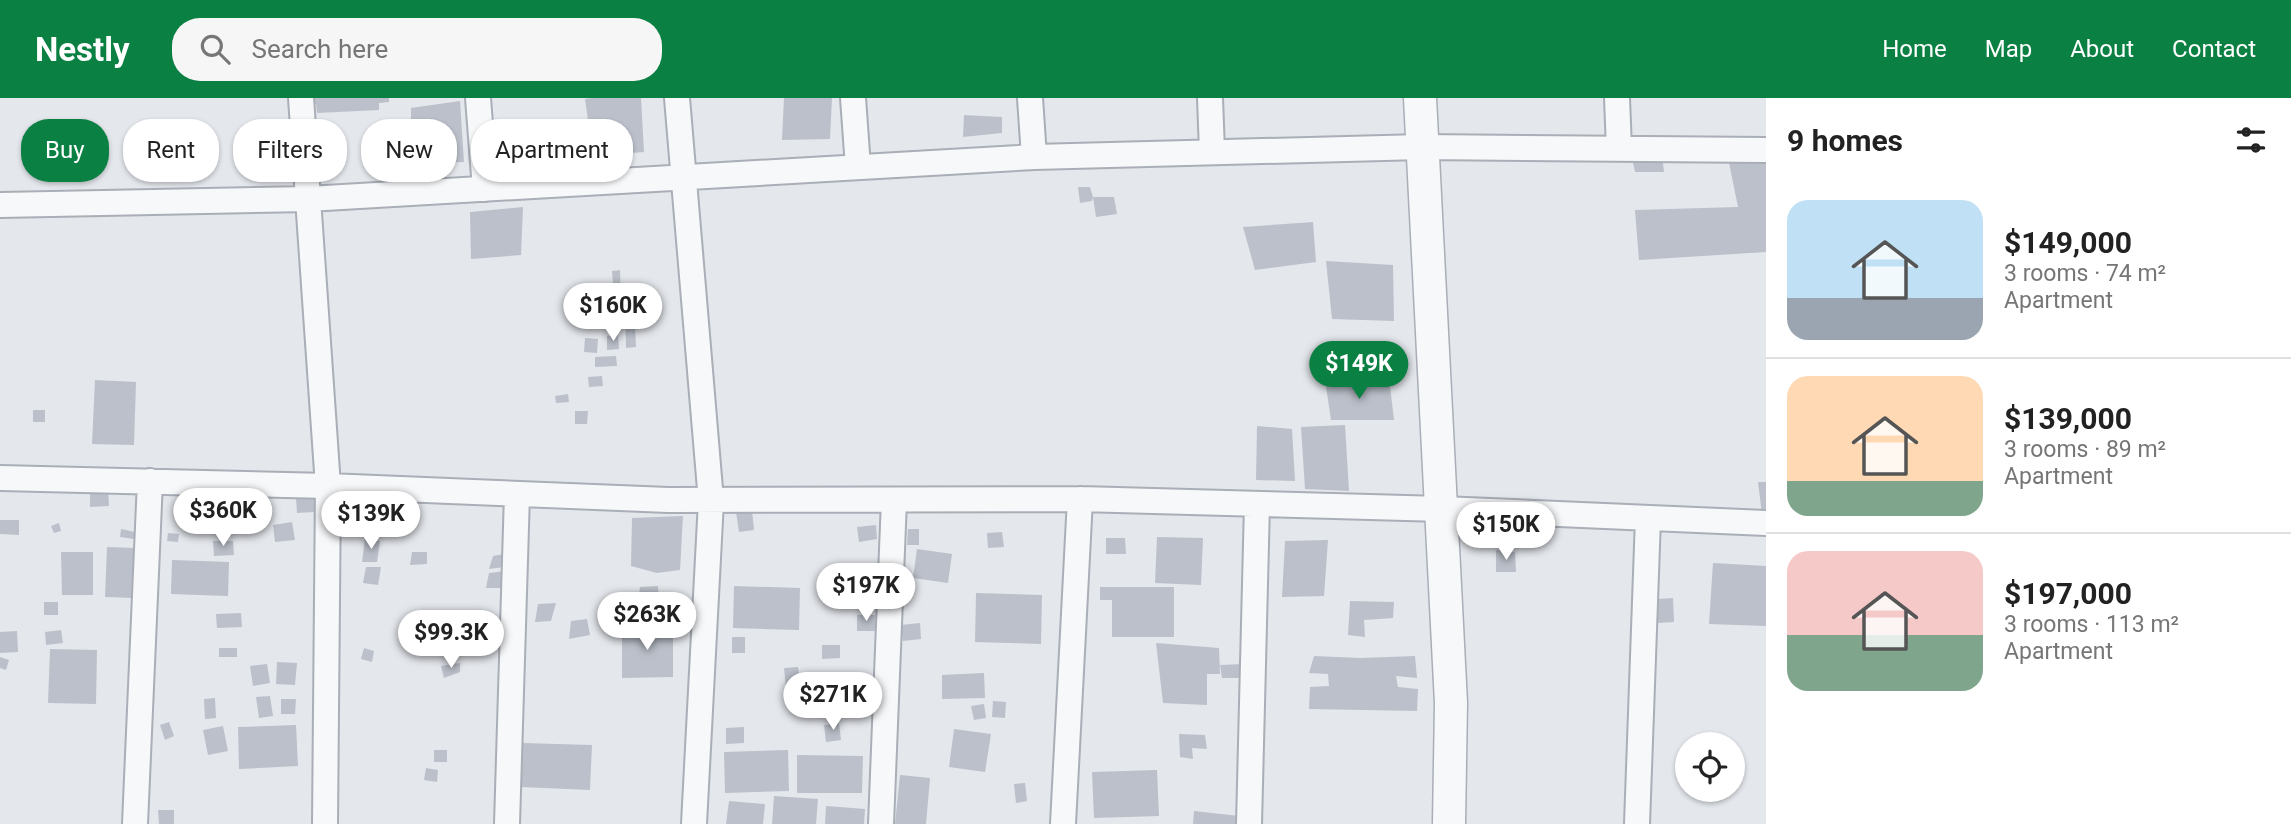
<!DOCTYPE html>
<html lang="en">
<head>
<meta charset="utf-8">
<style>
  body { margin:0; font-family:Roboto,sans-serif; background:#f6f6f6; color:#222; height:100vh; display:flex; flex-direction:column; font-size:26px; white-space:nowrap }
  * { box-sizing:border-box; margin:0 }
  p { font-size:23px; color:#767676 }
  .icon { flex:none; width:38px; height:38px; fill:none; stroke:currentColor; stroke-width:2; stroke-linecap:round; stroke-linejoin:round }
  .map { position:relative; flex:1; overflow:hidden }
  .drawer { display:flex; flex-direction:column; background:#fff; width:525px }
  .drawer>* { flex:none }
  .hud { position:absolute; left:21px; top:21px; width:665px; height:63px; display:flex; gap:14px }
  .fabs { position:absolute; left:1675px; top:634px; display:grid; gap:14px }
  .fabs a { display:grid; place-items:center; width:70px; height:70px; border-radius:50%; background:#fff; box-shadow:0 2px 5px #0004; font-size:35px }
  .price { position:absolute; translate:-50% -60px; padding:0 16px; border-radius:24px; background:#fff; color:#222; font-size:23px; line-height:46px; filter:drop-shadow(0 2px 4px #0008) }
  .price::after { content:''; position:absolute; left:50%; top:42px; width:21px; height:16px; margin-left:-10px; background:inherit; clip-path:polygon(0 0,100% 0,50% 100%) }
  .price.active { background:#0b8043; color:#fff }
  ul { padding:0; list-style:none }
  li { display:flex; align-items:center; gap:21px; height:175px; padding:0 21px }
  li+li { border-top:2px solid #e0e0e0 }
  li span { display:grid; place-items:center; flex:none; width:196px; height:140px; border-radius:21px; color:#555 }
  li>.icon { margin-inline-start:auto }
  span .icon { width:84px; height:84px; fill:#fffc; stroke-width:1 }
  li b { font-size:30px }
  h2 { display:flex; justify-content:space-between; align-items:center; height:84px; padding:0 21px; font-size:30px }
  .chip { padding:0 24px; border-radius:28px; background:#fff; box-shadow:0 2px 5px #0004; font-size:24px; line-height:63px }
  .chip.active { background:#0b8043; color:#fff }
  header { display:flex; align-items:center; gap:42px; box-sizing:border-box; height:98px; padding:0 35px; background:#0b8043; color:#fff }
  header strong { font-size:33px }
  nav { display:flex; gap:38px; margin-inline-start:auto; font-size:24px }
  .search { width:490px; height:63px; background:#f6f6f6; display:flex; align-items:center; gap:18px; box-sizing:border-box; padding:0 24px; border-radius:28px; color:#767676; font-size:26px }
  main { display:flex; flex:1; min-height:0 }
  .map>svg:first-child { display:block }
</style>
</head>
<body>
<header>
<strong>Nestly</strong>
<div class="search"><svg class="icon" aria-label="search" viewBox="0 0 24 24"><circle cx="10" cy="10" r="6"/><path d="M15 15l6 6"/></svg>Search here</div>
<nav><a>Home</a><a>Map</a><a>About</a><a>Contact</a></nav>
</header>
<main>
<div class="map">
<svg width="1766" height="726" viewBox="0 0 1766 726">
  <rect width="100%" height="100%" fill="#e4e7ec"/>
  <!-- building -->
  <path fill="#bbc0ca" d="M310 0H389V4L379 5V12L317 15 316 6 311 7Z
    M592 0H641L644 54 593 58 585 1Z
    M784 0H832L830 41 782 42Z
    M460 3 464 64 414 65 412 44 418 42 415 25H411V10Z
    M964 17 1002 19V35L963 39Z
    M1631 55 1662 57 1664 74H1635Z
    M1766 59V154L1639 162 1635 112 1738 109 1728 60Z
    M1078 89H1090L1093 99H1114L1117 116 1096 119 1093 99 1092 103 1080 105Z
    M523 109 521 157 471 161 470 114Z
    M1313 124 1316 164 1255 172 1243 129Z
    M1326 163 1393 167 1394 223 1332 221Z
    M620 172 621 200H614L612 173Z
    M604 189 605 199 588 201 587 190Z
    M625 205H634L636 249 626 250Z
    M618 237 619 251 607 252V238Z
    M585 240 598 241 597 255 584 254Z
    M616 258 617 268 595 269V259Z
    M602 278 603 288 589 289 588 279Z
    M95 282 136 284 134 347 92 346Z
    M1325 282 1390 288 1394 322H1331Z
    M568 296 569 304 556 305 555 298Z
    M33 312H45V324H33Z
    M575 313H588L587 326H575Z
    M1345 327 1349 393 1305 391 1301 329Z
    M1257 328 1292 331 1295 383 1256 382Z
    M1758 384H1766V416H1762Z
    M261 390 262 404 245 406 243 392Z
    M108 392 109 408 90 409V393Z
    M314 399V414L297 415 296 400Z
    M230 408 232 420 216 422 215 410Z
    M403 408H415L413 426H401Z
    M752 412 754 432 739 434 736 414Z
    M683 418 680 472 657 475 631 468 632 420Z
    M0 422H19V437L0 436Z
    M292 424 295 442 275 444 273 427Z
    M59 425 61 433 54 435 51 428Z
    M876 427 877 441 859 444 857 429Z
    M121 431 135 434 134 441 120 439Z
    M908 431H919V447H907Z
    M1002 434 1004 449 988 450 987 435Z
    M168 435 179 436 178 444 167 443Z
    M1157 439 1203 440 1201 487 1155 485Z
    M1106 440H1125L1126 456H1106Z
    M365 441 380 443 377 464H362Z
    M1328 442 1324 498 1282 499 1285 443Z
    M213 443H233L234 457 214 458Z
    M107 449 135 450 134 500 105 499Z
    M917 451 952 456 948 485 913 480Z
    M1496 452 1515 454 1516 474H1496Z
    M61 454H93V497H62Z
    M412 454H427V466L410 467Z
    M504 456V469L489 471 493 458Z
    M172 462 229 464 228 498 171 496Z
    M1713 465 1766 468V528L1709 526Z
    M366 469H381L378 487 363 485Z
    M506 473 503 490H486L489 475Z
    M658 488 659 503 638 504 640 489Z
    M734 488 800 490 799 532 733 530Z
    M1100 489H1174V539H1112V502H1100Z
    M976 495 1042 497 1041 546 975 544Z
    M1673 500 1674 524 1658 525V501Z
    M1350 503 1394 504 1393 520 1364 522 1365 539 1348 537Z
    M44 504H58V517H44Z
    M556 505 551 523 535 524 538 506Z
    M241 515 242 529 217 530 216 516Z
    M857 517H875V533H857Z
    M455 519 460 528 450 530 453 536 432 543 426 529Z
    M587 521 590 537 569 541 571 523Z
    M920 525 921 541 903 543 901 527Z
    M622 529H673V579L622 580Z
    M61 532 63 545 46 547 45 534Z
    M17 533 18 554 0 555V534Z
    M732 539H745V555H732Z
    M1156 545 1219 550 1220 576H1207V607L1163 605Z
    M822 547H840V560L822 561Z
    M219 550H237V559H219Z
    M364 550 374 553 372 564 361 561Z
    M50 551 97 552 96 606 48 605Z
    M1314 558 1361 560 1415 558 1417 580 1396 578 1398 589 1418 591 1417 613 1309 611 1310 589 1329 588 1328 576 1309 575Z
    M0 559 9 562 6 572 0 570Z
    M277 564 297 565 295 587 276 586Z
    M460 565V574L444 580 441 568Z
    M267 566 270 585 253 588 250 568Z
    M1245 566V580H1222L1220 567Z
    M798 569 800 588 786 590 784 570Z
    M984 575 985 600 942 601V577Z
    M270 598 273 618 259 620 256 599Z
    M215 600 216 620 205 621 204 601Z
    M281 601H296L295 616H281Z
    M993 603 1006 604 1005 620 992 619Z
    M984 606 986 620 974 622 971 608Z
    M169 624 174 638 165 642 160 627Z
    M839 625 841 642 826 644 824 627Z
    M296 627 298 668 239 671 238 629Z
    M223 628 228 653 208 657 203 632Z
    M744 629V645L726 646V630Z
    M954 631 991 636 985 674 949 669Z
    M1179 636 1205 637 1207 651 1192 650 1193 661 1180 659Z
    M522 645 592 647 590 692 521 689Z
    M434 652H447V664H434Z
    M788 652 789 693 725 695 724 654Z
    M797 657 863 658 862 695H797Z
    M426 670 438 672 437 684 424 682Z
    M1157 672 1159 718 1094 720 1092 674Z
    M900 677 930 680 926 726H895Z
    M1025 685 1027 703 1016 705 1014 686Z
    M774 698 818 701 816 726H772Z
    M729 703 765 706 763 726H726Z
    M826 708 865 711 864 726H825Z
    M158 712H174V726H159Z
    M1194 713 1239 718 1238 726H1193Z"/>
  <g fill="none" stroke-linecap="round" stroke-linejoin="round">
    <!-- minor casing -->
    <g stroke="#a9aeb7" stroke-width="28">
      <path id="minor" d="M301 0 328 388 325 726
        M478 0 485 91
        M677 0 711 403 694 726
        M853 0 858 69
        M1030 0 1034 59
        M1210 0 1212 54
        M1617 0 1619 51
        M0 107 308 101 1034 59 1422 49 1766 52
        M0 380 328 388 668 402 1080 401 1442 411 1766 425
        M135 726 150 383
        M507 726 517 396
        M881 726 894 402
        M1063 726 1080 401
        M1249 726 1257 406
        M1637 726 1648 420"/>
    </g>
    <!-- tertiary casing -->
    <g stroke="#a9aeb7" stroke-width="35">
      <path id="tertiary" d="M1420 0 1451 605 1449 726"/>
    </g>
    <!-- minor -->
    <use href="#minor" stroke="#f7f8fa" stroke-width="24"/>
    <!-- tertiary -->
    <use href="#tertiary" stroke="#f7f8fa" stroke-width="32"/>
  </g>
</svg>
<div class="fabs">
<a><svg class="icon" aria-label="locate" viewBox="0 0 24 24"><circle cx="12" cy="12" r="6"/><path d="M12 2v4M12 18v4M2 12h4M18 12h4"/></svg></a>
</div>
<b class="price" style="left:613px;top:245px">$160K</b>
<b class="price active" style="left:1359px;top:303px">$149K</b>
<b class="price" style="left:223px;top:450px">$360K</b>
<b class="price" style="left:371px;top:453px">$139K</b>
<b class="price" style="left:1506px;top:464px">$150K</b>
<b class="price" style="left:866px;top:525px">$197K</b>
<b class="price" style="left:647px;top:554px">$263K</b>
<b class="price" style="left:451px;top:572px">$99.3K</b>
<b class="price" style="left:833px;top:634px">$271K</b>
<div class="hud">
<a class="chip active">Buy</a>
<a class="chip">Rent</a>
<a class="chip">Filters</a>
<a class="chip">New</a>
<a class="chip">Apartment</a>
</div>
</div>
<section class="drawer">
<h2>9 homes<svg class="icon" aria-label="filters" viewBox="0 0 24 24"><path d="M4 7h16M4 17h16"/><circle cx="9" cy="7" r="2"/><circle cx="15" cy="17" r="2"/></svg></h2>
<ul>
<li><span style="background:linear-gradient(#bfe0f5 70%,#9aa5b1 0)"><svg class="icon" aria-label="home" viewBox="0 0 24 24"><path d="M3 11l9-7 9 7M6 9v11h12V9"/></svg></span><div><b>$149,000</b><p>3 rooms · 74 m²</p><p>Apartment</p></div></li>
<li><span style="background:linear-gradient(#ffd9b3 75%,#7fa58c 0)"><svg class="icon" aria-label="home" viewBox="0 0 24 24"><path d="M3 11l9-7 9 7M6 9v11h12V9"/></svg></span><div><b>$139,000</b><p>3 rooms · 89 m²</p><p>Apartment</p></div></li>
<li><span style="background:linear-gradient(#f6c9c9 60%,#7fa58c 0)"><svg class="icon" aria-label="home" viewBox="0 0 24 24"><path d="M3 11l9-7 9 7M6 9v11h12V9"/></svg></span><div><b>$197,000</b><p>3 rooms · 113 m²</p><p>Apartment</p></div></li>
</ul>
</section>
</main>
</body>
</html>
